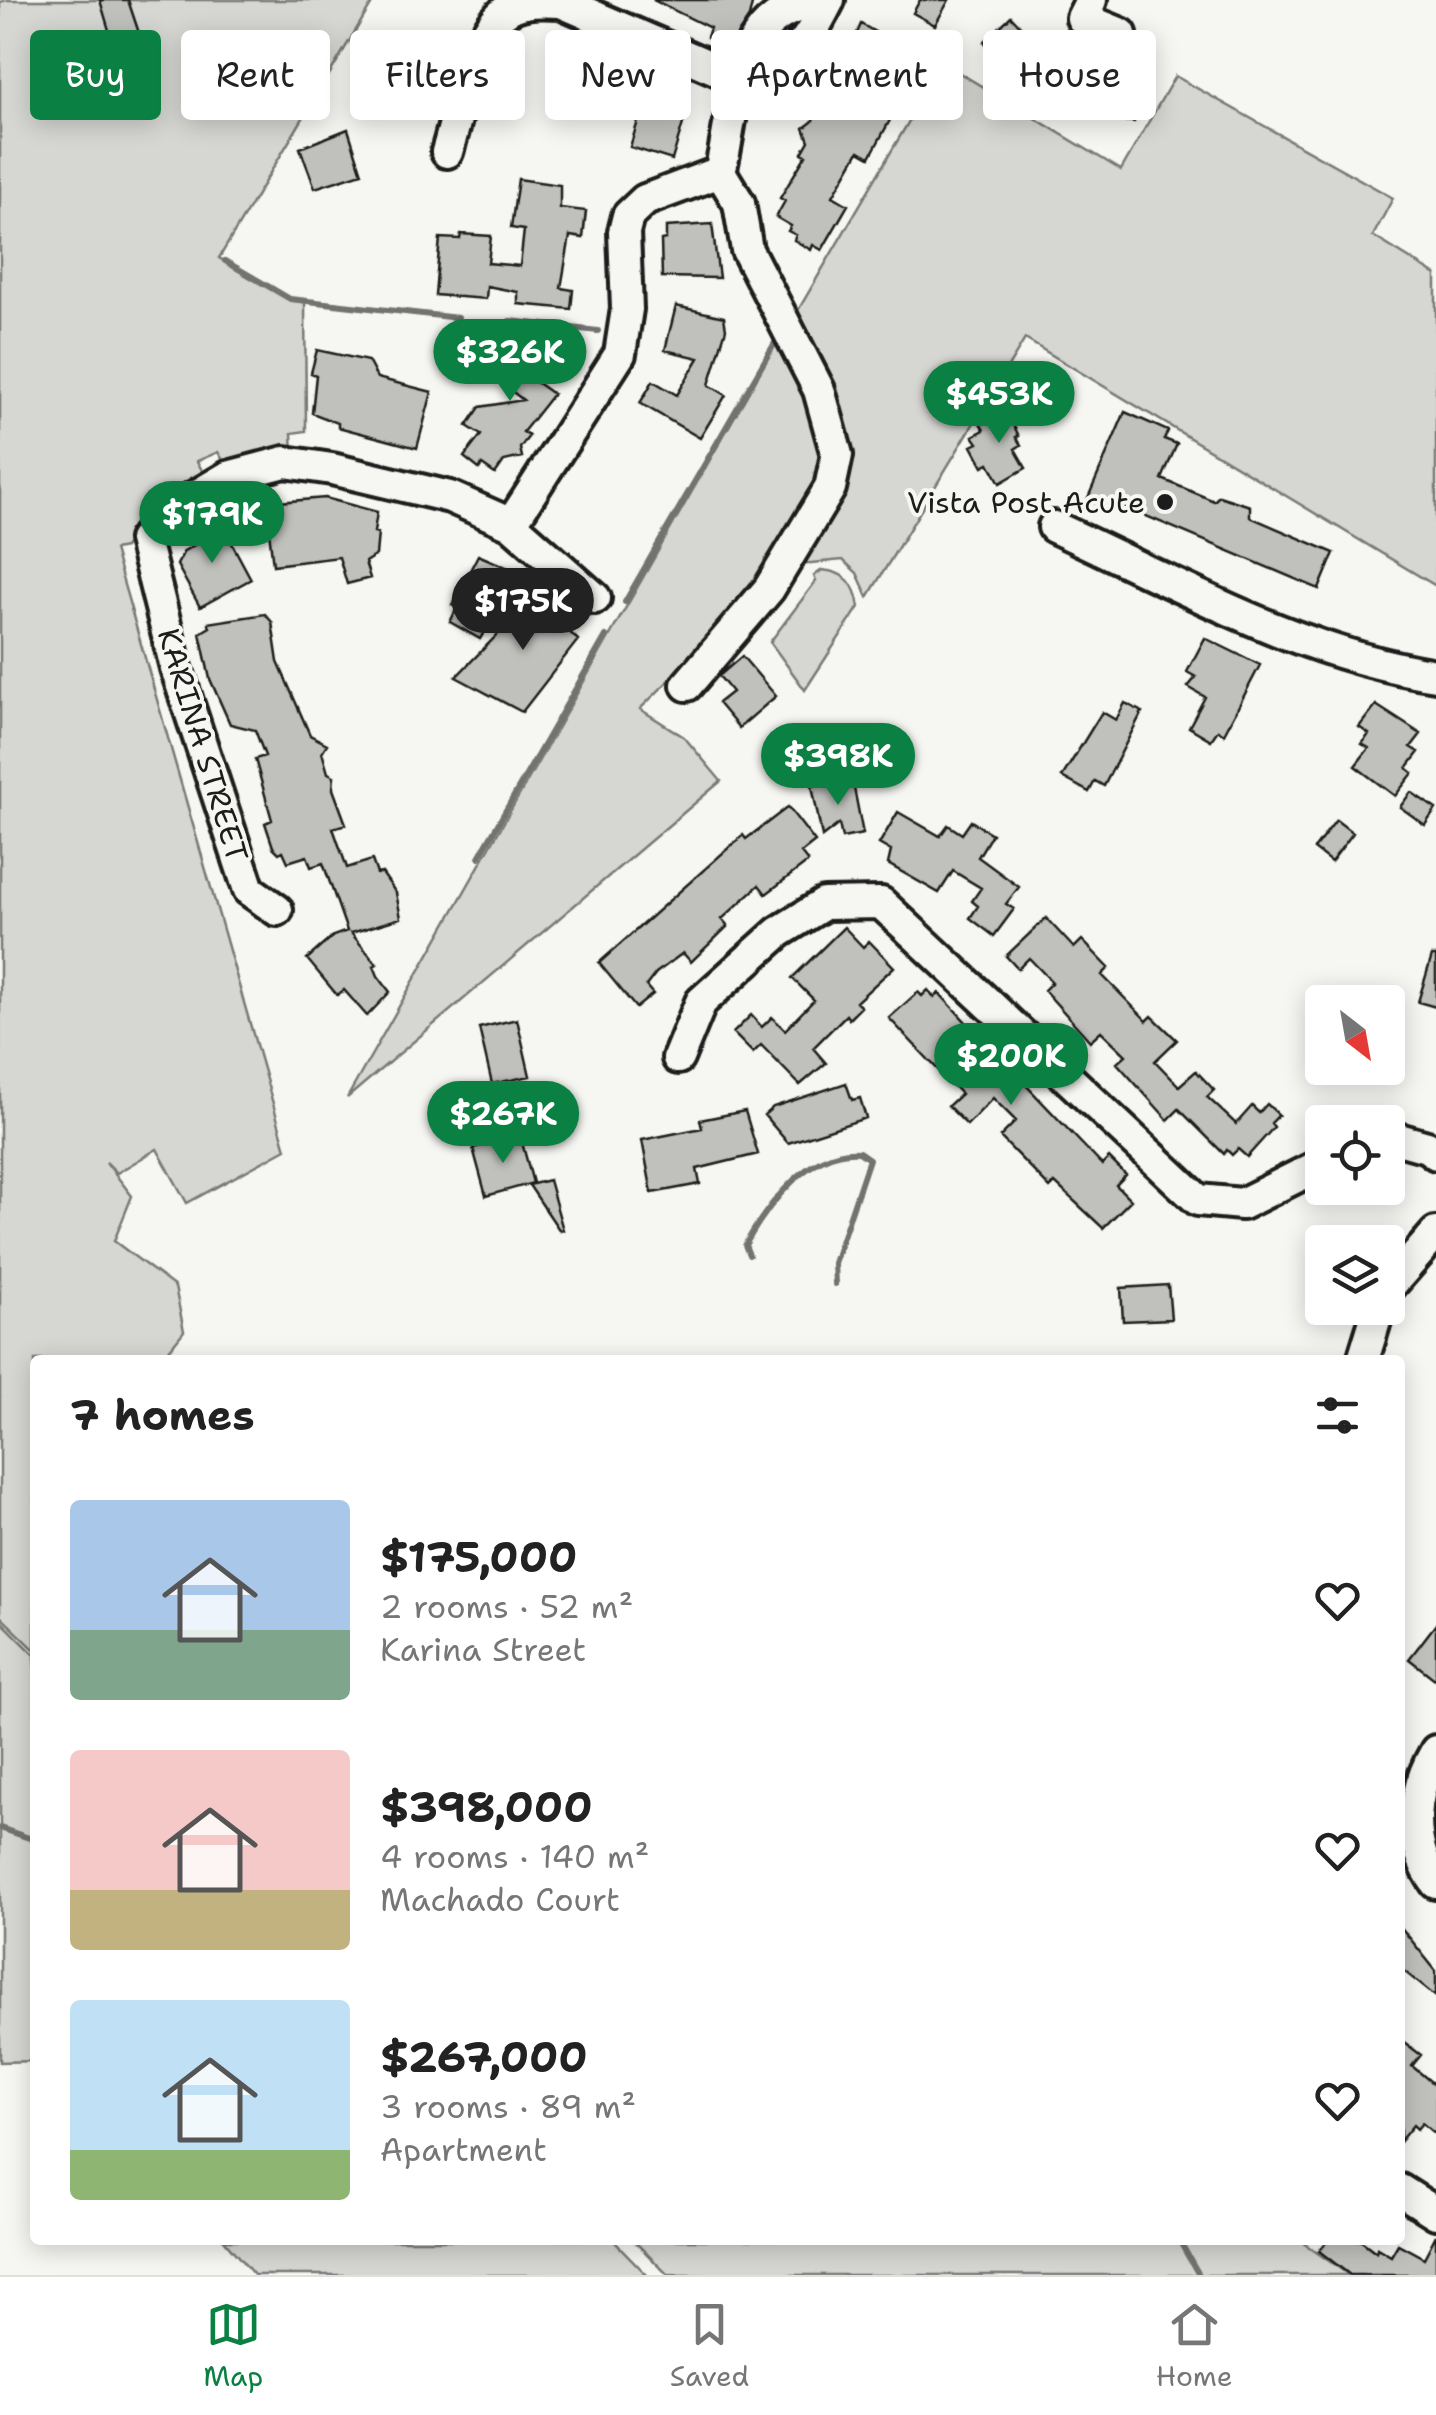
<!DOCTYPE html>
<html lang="en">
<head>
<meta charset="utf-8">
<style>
  body { margin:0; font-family:"Shantell Sans",sans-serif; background:#f6f6f6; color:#222; height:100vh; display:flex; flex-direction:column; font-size:38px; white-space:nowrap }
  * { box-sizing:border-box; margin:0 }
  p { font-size:32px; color:#767676 }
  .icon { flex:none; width:55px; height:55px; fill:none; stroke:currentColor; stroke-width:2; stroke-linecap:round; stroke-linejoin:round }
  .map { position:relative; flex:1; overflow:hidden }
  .drawer { position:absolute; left:30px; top:1355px; width:1375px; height:890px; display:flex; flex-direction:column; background:#fff; border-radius:10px; box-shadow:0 5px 25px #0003 }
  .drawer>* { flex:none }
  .top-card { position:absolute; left:30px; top:30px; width:1378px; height:90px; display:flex; gap:20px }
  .needle { width:65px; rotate:149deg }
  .fabs { position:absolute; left:1305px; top:985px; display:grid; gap:20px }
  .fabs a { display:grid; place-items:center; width:100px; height:100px; border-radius:10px; background:#fff; box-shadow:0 5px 25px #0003; font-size:50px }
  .price { position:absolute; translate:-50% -85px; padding:0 22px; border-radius:35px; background:#0b8043; color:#fff; font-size:32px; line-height:65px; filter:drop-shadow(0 2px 5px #0008) }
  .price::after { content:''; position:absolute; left:50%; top:60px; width:30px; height:22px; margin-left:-15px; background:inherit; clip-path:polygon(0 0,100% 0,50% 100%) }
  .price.on { background:#222; color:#fff }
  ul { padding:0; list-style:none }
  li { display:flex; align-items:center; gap:30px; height:250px; padding:0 40px }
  li span { display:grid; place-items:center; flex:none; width:280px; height:200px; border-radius:10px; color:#555 }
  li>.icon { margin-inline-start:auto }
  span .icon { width:120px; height:120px; fill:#fffc; stroke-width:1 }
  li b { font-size:42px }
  h2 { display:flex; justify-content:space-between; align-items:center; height:120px; padding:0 40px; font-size:42px }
  .chip { padding:0 35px; border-radius:10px; background:#fff; box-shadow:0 5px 25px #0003; font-size:35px; line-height:90px }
  .chip.on { background:#0b8043; color:#fff }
  .dock { display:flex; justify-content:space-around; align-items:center; height:140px; border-top:2px solid #e0e0e0; background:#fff; font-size:28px; color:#767676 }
  .dock a { display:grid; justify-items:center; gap:5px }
  .dock .on { color:#0b8043 }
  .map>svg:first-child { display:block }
</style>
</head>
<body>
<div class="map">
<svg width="1436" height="2275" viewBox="0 0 1436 2275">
  <rect width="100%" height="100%" fill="#f6f6f2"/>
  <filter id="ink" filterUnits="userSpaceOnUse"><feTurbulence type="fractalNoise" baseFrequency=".01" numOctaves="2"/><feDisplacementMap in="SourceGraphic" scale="20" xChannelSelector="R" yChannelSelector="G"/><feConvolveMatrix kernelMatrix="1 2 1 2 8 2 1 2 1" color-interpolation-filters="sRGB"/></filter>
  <g filter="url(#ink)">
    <!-- green -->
    <path fill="#d6d6d2" stroke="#797977" stroke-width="2.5" d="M7 0H374L219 258 290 299 305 300 306 431 292 433 293 453 226 465 218 452 197 461 204 474 149 512 124 548 114 550 286 1149 187 1203 157 1149 117 1173 106 1162 132 1196 114 1241 175 1287 184 1331 161 1360H35V1650L0 1616V2Z
      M943 63 1121 170 1175 76 1393 198 1373 236 1436 275V586L1025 339 868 597 857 573 843 560 800 564 853 459 830 379 793 319Z
      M778 340 818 402 825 482 740 610 640 709 684 737 721 781 347 1098Z
      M822 570C846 572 855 583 859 607L805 690 770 642 816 581 814 576Z
      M0 1620 35 1655V2061L0 2062Z
      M224 2240H613L647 2275H254Z
      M633 2240H1299L1349 2275H668Z"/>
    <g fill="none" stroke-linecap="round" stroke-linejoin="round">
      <!-- stream -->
      <path stroke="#727271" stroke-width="6" d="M225 261 290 299 458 318
        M510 321 598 331
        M625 602 776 341
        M479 857 606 636
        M749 1255 745 1245C767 1206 809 1148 859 1152L869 1159 834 1263 835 1284
        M0 1828 35 1840
        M1179 2240 1199 2275"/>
    </g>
    <!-- building -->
    <path fill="#c0c0bd" stroke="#1c1c1c" stroke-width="2.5" d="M100 0H128L141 39 114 47Z
      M653 0H753L749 17 732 43 707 37 710 28Z
      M920 0H949L935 25 913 13Z
      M1011 16 1051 59 1025 84 984 42Z
      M861 24 923 59 870 157 859 151 833 196 848 205 822 250 813 245 811 250 794 240 796 235 788 231 791 226 776 217 785 201 780 198 806 155 802 153 809 141 804 128 812 122 822 101 830 106 851 67 844 63Z
      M1094 70 1138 74 1134 122 1092 118 1093 110 1070 108 1073 73 1094 75Z
      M648 89 672 96 671 101 688 107 672 160 630 147Z
      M348 129 362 173 315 188 300 148Z
      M518 179 560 185V208L586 211 583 238 570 236 561 288 573 290 571 309 518 304V292L487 286 486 299 435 295 440 238 460 239 461 234 491 236 488 263 520 266 524 230 511 228Z
      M712 224 719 278 662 277 661 240 666 239V227Z
      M676 306 724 317 726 329 709 385 726 395 700 438 640 403 653 381 677 395 699 358 665 350Z
      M517 331 553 360 536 382 553 394 523 432 529 436 520 448 522 457 504 461 495 474 482 465 479 469 464 457 481 435 467 426 480 407 523 400 491 375 498 365 486 356 497 342 504 347Z
      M317 350 368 361 377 378 432 392 417 448 338 427V423L312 413 316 375 311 373Z
      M1005 409 1019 436 1016 437 1021 445 1015 449 1026 468 1000 483 989 463 983 466 972 446 978 443 973 436 984 430 980 423Z
      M1125 412 1168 431 1164 439 1177 444 1162 479 1214 501 1219 496 1250 506V517L1334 553 1319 589 1118 504 1114 512 1087 500Z
      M325 498 377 512 374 532 378 533 376 555 365 562 370 578 347 584 339 557 273 565 267 514 280 511 279 502Z
      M221 523 251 579 200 607 177 565 184 551 196 544 191 536Z
      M478 555 520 573 480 639 450 622 457 608 452 605Z
      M549 582 554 587 561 624 578 640 522 712 456 677Z
      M265 614 272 622 278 662 310 735 327 744 322 752 328 773 334 776 333 789 346 824 333 828 347 868 372 860 377 874 382 873 396 893 401 918 351 933 377 964 374 966 378 976 390 992 367 1016 344 990 337 995 307 959 333 936 347 931 323 863 311 867 307 856 288 862 283 851 279 853 273 847 265 823 272 820 255 759 265 756 255 730 230 724 210 679 200 633 210 627 208 623Z
      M1205 638 1260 665 1224 734 1218 730 1211 740 1189 727 1205 697 1188 687 1196 677 1187 672Z
      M742 656 776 696 739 728 718 703 732 692 719 676Z
      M1125 703 1142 712 1104 786 1095 781 1089 792 1062 777 1102 712 1116 720Z
      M1376 705 1421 734 1411 747 1419 752 1407 768 1413 773 1395 796 1355 766 1369 748 1362 744 1369 734 1359 727Z
      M852 778 863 834 842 838 839 824 822 837 812 786Z
      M1411 792 1436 809 1425 825 1400 807Z
      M788 807 815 842 801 853 808 862 766 894 759 885 722 919 728 926 691 962 683 953 656 973 646 986 653 994 636 1008 599 963 743 835 746 839Z
      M898 812 940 836 948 825 962 834 971 821 992 834 978 857 1019 887 1006 904 1014 909 994 936 970 918 978 906 972 901 981 888 953 871 939 893 888 864 891 851 879 844Z
      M1336 820 1353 833 1331 862 1314 849Z
      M1046 918 1074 948 1082 940 1109 968 1102 975 1147 1021 1152 1016 1177 1040 1155 1061 1179 1086 1196 1071 1214 1090 1207 1097 1236 1124 1252 1106 1259 1113 1267 1104 1279 1115 1271 1123 1274 1127 1247 1157 1238 1149 1232 1155 1227 1150 1224 1154 1179 1109 1168 1120 1117 1063 1126 1055 1101 1031 1090 1041 1044 990 1052 982 1029 958 1018 969 1006 956Z
      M844 927 863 947 869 941 894 967 856 1002 861 1007 849 1019 846 1015 813 1048 826 1063 800 1085 761 1045 753 1053 733 1033 751 1015 762 1027 772 1017 785 1030 814 1000 792 978Z
      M1432 956H1436V1007L1418 1002Z
      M928 990 934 997 939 993 980 1037 971 1047 994 1070 1003 1061 1102 1165 1109 1158 1126 1175 1116 1185 1131 1200 1103 1228 1055 1183 1050 1188 1000 1137 1016 1121 993 1098 967 1125 948 1106 961 1094 889 1018 918 992 922 996Z
      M517 1019 530 1076 492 1084 479 1028Z
      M846 1083 852 1100 860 1098 866 1118 788 1143 764 1115 773 1107Z
      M745 1111 758 1154 697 1169 700 1184 652 1193 642 1140 702 1128 700 1120Z
      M520 1135 533 1183 486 1196 473 1148Z
      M549 1180 563 1230 560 1231 529 1185Z
      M1168 1285 1171 1319 1123 1321 1121 1288Z
      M1436 1624V1680L1409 1659Z
      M1400 1926 1436 1971V1997L1400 1968Z
      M1400 2039 1421 2055 1412 2066 1436 2086V2135L1422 2123 1417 2129 1413 2125 1400 2141Z
      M1436 2235V2275H1350L1319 2251 1328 2240H1360L1376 2252 1377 2248 1391 2256 1398 2244 1424 2258Z"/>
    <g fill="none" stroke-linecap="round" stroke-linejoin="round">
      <!-- minor casing -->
      <g stroke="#1c1c1c" stroke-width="38">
        <path id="minor" d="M1091 0 1082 18 1121 34
          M739 79C799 51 797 62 829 0
          M447 152C458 116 475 30 507 10 524 0 542 1 561 2L739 79
          M511 524 620 354 627 309 624 232 628 216 645 200 720 172
          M1054 527C1178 584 1299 654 1436 675
          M687 685 769 589 830 488 837 455 819 390 747 250 739 203 720 172C733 122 732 45 780 15 790 8 804 5 816 0
          M277 910 249 890 176 668 144 540 162 516 228 477 285 462 332 469 450 497 511 524 595 598
          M678 1058 701 1002 779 932 824 904 881 903 1198 1200 1242 1204 1322 1164
          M1388 1136 1427 1147 1436 1154
          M1388 1288 1436 1233
          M1363 1360 1379 1308
          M1436 1751C1412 1792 1407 1843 1436 1883
          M1400 2190 1436 2213"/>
      </g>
      <!-- minor -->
      <use href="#minor" stroke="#f6f6f2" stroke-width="30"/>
    </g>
  </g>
  <!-- markers -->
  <circle fill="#1c1c1c" stroke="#f6f6f2" stroke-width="4" cx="1165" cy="502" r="10"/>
  <g text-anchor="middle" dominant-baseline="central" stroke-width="8" stroke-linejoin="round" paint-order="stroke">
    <!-- poi labels -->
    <g font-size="30" fill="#1c1c1c" stroke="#f6f6f2" text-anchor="end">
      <text x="1145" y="502">Vista Post Acute</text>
    </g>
    <!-- street labels -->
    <g font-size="30" fill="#1c1c1c" stroke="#f6f6f2">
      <text transform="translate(203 745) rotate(73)">KARINA STREET</text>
    </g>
  </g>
</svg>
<div class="fabs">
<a><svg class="needle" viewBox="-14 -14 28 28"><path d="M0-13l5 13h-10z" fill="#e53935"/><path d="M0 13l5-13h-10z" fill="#767676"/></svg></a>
<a><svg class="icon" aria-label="locate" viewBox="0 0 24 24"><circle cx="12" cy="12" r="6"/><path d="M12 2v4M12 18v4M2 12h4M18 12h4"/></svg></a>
<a><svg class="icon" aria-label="layers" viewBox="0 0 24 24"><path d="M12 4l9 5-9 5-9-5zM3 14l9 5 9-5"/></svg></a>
</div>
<b class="price" style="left:510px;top:404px">$326K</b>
<b class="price" style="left:999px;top:446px">$453K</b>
<b class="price" style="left:212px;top:566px">$179K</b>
<b class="price on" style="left:523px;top:653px">$175K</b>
<b class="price" style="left:838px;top:808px">$398K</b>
<b class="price" style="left:1011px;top:1108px">$200K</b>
<b class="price" style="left:503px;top:1166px">$267K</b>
<div class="top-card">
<a class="chip on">Buy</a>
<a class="chip">Rent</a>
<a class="chip">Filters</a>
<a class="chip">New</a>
<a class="chip">Apartment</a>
<a class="chip">House</a>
</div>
<section class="drawer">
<h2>7 homes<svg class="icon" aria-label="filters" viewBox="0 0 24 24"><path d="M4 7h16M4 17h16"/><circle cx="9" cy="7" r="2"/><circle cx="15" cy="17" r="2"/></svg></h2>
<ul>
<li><span style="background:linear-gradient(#a9c7e8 65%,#7fa58c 0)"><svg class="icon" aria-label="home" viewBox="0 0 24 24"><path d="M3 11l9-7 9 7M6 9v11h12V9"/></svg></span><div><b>$175,000</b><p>2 rooms · 52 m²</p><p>Karina Street</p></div><svg class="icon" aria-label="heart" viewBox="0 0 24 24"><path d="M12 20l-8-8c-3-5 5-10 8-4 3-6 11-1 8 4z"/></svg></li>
<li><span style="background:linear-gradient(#f6c9c9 70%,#c2b280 0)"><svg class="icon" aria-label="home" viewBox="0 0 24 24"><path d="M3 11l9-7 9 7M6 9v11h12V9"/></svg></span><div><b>$398,000</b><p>4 rooms · 140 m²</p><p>Machado Court</p></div><svg class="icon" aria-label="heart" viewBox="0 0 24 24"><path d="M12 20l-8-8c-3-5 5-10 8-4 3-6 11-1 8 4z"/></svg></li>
<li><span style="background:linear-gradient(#bfe0f5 75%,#8fb573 0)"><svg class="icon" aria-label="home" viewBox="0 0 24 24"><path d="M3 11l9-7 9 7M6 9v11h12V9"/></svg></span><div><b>$267,000</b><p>3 rooms · 89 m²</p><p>Apartment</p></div><svg class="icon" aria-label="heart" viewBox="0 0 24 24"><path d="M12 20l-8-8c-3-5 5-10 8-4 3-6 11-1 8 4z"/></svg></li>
</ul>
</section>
</div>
<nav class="dock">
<a class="on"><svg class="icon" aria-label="map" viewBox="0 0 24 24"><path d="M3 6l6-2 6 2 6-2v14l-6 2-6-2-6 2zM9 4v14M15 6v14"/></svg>Map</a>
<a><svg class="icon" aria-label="saved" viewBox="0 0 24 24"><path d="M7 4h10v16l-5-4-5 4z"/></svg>Saved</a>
<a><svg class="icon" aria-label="home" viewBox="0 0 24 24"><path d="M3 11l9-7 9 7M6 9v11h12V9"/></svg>Home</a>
</nav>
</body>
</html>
